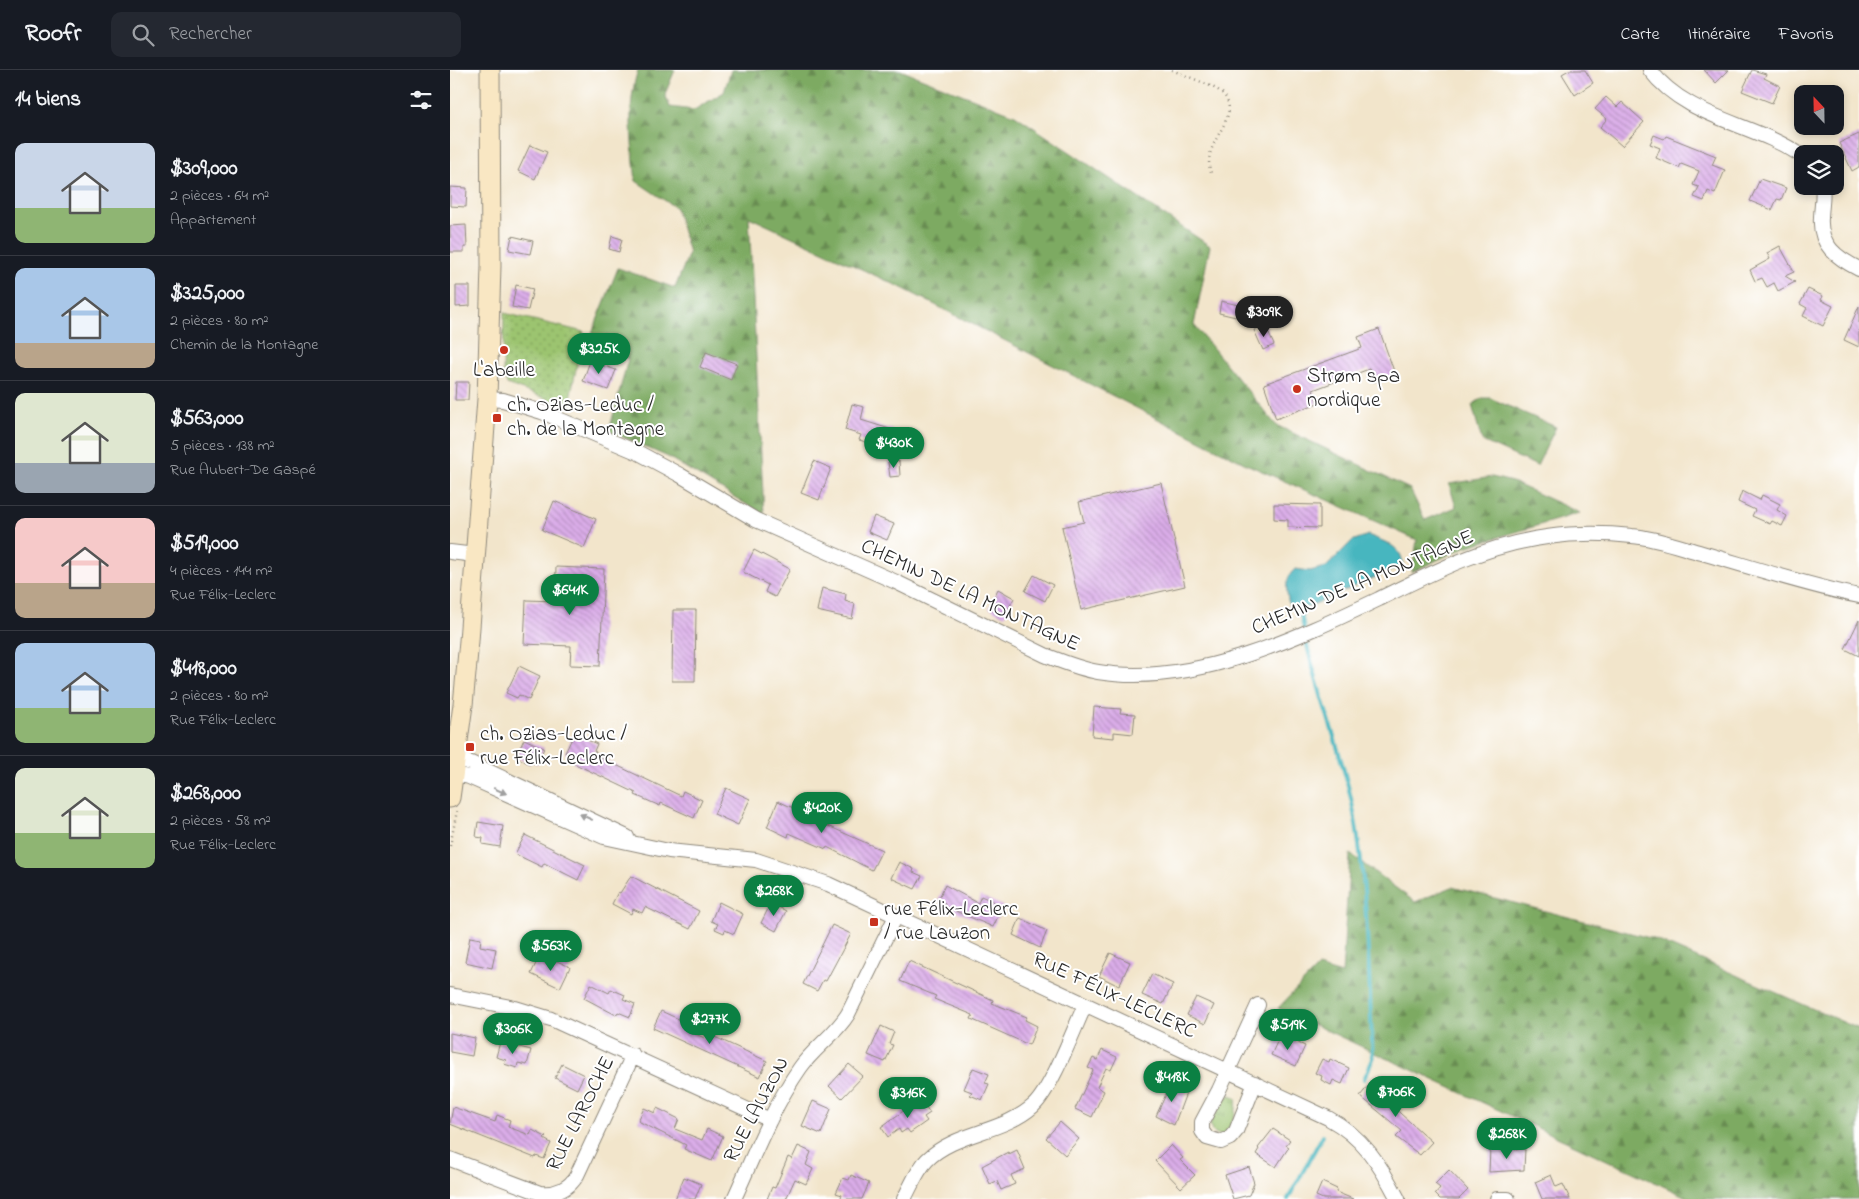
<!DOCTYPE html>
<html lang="fr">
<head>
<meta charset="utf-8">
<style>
  body { margin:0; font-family:"Indie Flower",sans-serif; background:#242831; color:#f1f3f6; height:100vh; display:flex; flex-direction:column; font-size:19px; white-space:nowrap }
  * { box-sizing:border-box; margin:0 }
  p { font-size:16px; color:#9ea1a6 }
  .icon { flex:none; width:28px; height:28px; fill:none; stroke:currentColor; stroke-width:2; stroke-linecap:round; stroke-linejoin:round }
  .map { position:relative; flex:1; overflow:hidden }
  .panel { display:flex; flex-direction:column; background:#171b24; width:450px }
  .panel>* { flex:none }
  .needle { width:32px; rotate:338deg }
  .controls { position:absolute; left:1344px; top:15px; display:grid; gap:10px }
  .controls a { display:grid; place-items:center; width:50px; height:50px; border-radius:10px; background:#171b24; box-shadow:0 2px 8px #0003; font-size:25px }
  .price { position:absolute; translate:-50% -42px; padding:0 11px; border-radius:18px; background:#0b8043; color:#fff; font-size:16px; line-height:32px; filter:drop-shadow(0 1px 2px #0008) }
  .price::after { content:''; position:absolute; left:50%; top:30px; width:15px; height:11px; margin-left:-8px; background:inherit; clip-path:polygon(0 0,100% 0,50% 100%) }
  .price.on { background:#222; color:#fff }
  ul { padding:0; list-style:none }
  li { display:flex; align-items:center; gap:15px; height:125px; padding:0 15px }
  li+li { border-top:1px solid #363941 }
  li span { display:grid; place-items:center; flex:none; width:140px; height:100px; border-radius:10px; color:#555 }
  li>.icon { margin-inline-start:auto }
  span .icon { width:60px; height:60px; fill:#fffc; stroke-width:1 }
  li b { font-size:21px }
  h2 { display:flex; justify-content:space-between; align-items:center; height:60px; padding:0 15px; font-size:21px }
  header { display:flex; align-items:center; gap:30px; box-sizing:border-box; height:70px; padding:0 25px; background:#171b24; border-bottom:1px solid #363941 }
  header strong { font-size:24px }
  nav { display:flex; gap:28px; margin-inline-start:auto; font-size:18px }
  .search { width:350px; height:45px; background:#242831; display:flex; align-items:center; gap:12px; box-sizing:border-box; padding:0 18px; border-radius:10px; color:#9ea1a6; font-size:19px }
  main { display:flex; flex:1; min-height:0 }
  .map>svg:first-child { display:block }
</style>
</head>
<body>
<header>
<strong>Roofr</strong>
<div class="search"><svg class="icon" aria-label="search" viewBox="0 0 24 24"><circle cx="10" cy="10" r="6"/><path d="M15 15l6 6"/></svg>Rechercher</div>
<nav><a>Carte</a><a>Itinéraire</a><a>Favoris</a></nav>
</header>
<main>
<section class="panel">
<h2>14 biens<svg class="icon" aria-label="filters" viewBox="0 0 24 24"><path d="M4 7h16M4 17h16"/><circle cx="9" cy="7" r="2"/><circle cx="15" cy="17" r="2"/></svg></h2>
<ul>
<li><span style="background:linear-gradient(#c9d6e8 65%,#8fb573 0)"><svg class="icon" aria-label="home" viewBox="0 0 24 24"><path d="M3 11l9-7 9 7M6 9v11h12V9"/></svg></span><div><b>$309,000</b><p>2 pièces · 64 m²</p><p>Appartement</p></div></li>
<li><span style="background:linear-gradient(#a9c7e8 75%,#b9a48a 0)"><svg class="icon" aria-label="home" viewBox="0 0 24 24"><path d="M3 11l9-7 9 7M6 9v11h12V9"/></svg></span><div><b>$325,000</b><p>2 pièces · 80 m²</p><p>Chemin de la Montagne</p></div></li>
<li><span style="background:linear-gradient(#dfe7d0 70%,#9aa5b1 0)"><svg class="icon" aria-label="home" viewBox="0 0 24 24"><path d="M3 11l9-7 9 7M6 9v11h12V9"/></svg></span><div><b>$563,000</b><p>5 pièces · 138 m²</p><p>Rue Aubert-De Gaspé</p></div></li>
<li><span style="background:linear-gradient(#f6c9c9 65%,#b9a48a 0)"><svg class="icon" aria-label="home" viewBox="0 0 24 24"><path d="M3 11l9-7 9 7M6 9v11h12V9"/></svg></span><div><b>$519,000</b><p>4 pièces · 144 m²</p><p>Rue Félix-Leclerc</p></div></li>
<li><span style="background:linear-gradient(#a9c7e8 65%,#8fb573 0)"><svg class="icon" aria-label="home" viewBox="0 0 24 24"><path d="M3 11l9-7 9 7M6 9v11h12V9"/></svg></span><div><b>$418,000</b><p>2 pièces · 80 m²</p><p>Rue Félix-Leclerc</p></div></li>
<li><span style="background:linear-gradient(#dfe7d0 65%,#8fb573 0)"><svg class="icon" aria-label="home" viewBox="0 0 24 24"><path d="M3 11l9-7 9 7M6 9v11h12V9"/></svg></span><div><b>$268,000</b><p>2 pièces · 58 m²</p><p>Rue Félix-Leclerc</p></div></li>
</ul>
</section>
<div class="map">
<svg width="1409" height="1129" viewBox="0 0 1409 1129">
  <defs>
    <pattern id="grass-tufts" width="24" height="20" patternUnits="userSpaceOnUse" patternTransform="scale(1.25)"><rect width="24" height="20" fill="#9cc470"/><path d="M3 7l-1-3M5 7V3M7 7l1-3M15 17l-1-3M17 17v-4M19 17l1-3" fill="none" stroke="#7f9f5c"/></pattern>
    <pattern id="forest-firs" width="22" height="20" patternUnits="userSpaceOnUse" patternTransform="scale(1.25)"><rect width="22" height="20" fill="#7daa62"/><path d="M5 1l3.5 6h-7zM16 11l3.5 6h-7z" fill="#678b51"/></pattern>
    <pattern id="park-dots" width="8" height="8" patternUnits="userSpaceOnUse" patternTransform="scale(1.25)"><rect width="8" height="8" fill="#9cc470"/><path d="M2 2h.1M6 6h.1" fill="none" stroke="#7f9f5c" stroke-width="1.8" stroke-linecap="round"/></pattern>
    <pattern id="building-back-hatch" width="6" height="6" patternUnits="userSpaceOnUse" patternTransform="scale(1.25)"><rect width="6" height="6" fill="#dbade9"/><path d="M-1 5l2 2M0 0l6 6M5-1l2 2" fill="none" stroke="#b28dbd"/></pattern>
  </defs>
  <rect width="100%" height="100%" fill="#fff"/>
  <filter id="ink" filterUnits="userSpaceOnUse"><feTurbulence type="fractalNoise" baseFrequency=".02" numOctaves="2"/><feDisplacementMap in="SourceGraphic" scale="10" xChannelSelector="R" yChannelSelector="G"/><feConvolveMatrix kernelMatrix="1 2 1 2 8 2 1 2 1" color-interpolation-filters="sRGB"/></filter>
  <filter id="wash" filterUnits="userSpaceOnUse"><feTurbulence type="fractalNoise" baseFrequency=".0096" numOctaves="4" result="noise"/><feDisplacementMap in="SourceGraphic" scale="20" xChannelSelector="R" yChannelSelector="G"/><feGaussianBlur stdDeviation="1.12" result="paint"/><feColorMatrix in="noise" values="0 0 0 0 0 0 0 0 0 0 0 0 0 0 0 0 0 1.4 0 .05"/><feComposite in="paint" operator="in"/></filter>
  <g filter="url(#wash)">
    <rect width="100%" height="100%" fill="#f2e5cb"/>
    <!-- grass -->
    <path fill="url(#grass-tufts)" stroke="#64784e" d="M781 1025 786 1028C788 1040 782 1060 771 1066L762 1061 760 1053 775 1028Z"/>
    <!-- forest -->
    <path fill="url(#forest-firs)" stroke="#546a46" d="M188 0H225L215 24 220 37 244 40 274 22 281 0H450L565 45 760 176 744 255 826 355 960 419 975 450 1006 437 999 414 1042 407 1062 412 1130 443 1015 477 962 502 967 470 796 394 450 217 299 147 314 445 218 387 159 361 178 289 142 263 168 198 225 218 239 183 226 138 186 111C182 74 176 36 188 0Z
      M1032 328H1040L1106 357 1087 396 1032 371 1022 335Z
      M900 784 965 832 1002 817 1204 869 1409 959V1129H1241L828 938 868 897 892 904Z"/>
    <!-- park -->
    <path fill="url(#park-dots)" stroke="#64784e" d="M54 243 134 262 118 337 57 314 53 306Z"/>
    <!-- water -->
    <path fill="#47b6bf" stroke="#397075" d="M918 465C934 472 952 475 953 495L860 536 850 539 839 536C837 521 833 510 845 499L860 501 876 497 902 471Z"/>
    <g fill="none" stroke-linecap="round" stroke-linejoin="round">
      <!-- stream -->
      <path stroke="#47b6bf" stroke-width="4" d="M850 539 854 559
        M855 566C867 624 892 680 903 738 919 821 918 905 923 989L914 1009
        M838 1129 873 1065"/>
    </g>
    <g id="blocks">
      <!-- building -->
      <path fill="url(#building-back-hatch)" d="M1119 0H1135L1143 13 1125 25 1112 4Z
        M1254 0H1279L1266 13Z
        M1302 0 1316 4 1314 8 1330 16 1322 33 1292 21Z
        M1156 27 1167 37 1172 32 1194 52 1172 76 1150 57 1157 49 1145 39Z
        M1409 64V97L1402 101 1389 73Z
        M1204 65 1214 69 1216 66 1266 86 1262 95 1275 100 1265 124 1258 121 1254 131 1244 127 1249 117 1243 115 1249 101 1231 94 1229 98 1206 88 1210 78 1200 74Z
        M80 75 97 82 85 109 68 101Z
        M1310 109 1336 118 1331 130 1327 129 1322 140 1300 131Z
        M0 117 17 118 16 137 0 136Z
        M16 155 17 177H14V182H0V156Z
        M62 166 83 171 80 184 59 180Z
        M162 166 172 169 169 182 159 179Z
        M1330 176 1344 202 1335 206 1345 212 1328 221 1324 213 1317 217 1312 208 1305 211 1300 200 1320 189 1317 183Z
        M66 215 83 219 78 240 62 237Z
        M6 216H20V236L6 237Z
        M1358 219 1373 226 1371 230 1383 236 1373 256 1353 246 1357 238 1350 234Z
        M771 231 793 236 790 248 769 243Z
        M1409 236V277L1394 270Z
        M815 255 824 275 813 280 804 260Z
        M929 259 945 304 924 312 919 299 863 320 868 333 826 349 814 314 912 278 908 267Z
        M256 282 287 294 281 310 250 297Z
        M140 291 166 300 158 320 133 311Z
        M6 312H19L18 330H5Z
        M402 334 414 337 411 350 443 360 438 378 409 370 411 365 395 360Z
        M364 391 381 398 369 430 351 423Z
        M449 391 450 406 440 407 438 392Z
        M711 413 735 516 631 540 612 457 634 452 629 432Z
        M1292 421 1310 430 1312 425 1330 434 1327 440 1337 446 1332 456 1322 451 1320 454 1302 446 1305 440 1288 432Z
        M104 431 146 449 134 478 92 460Z
        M824 434 870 435V458L838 457V450L824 449Z
        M424 446 444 454 437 470 418 462Z
        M304 480 340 499 325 527 315 522 318 515 293 502Z
        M106 497 154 499 150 596 120 595 121 576 74 574 76 530 105 531Z
        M584 505 603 515 595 531 575 521Z
        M372 518 396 524 395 531 405 534 402 549 367 541Z
        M548 519 564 528 555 546 539 538Z
        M223 540H246L245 611H222Z
        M1409 550V586L1395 579Z
        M69 596 90 606 79 630 69 625 67 628 56 623Z
        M644 637 671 639 670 643 685 644 683 664 664 662V668L642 666Z
        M124 664 147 674 144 681 146 682 145 685 231 726 233 721 252 730 244 748 211 733 210 736 185 725 186 723 123 693 125 688 115 683Z
        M74 669 94 678 87 694 81 691 80 694 66 687Z
        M276 718 300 729 288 755 264 744Z
        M328 731 359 745 362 739 380 747 376 755 432 780 422 800 377 777 376 779 339 763 338 767 317 757Z
        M28 752 53 756 50 777 32 774 33 768 26 767Z
        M75 765 135 795 128 810 94 793 92 797 65 784Z
        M449 792 464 799 463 802 472 806 465 819 441 808Z
        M181 806 249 841 240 859 195 837 192 843 183 839 181 844 162 834 168 822 170 823Z
        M495 815 528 833 531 826 553 836 543 857 494 836 495 834 488 830Z
        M269 832 293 844 284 864 275 860 274 863 265 859 268 854 261 851Z
        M321 833 336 841 326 861 311 853Z
        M570 848 597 861 590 878 563 865Z
        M382 855 401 864 376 911 373 910 367 921 353 914Z
        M20 867 31 869 30 876 46 879 42 898 15 892Z
        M660 883 680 892 669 916 649 906Z
        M98 887 120 897 110 918 81 904 88 889 95 892Z
        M459 891 543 930 542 933 577 947 575 950 587 956 579 975 521 949 523 945 484 929 486 926 450 911Z
        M702 904 723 914 713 934 692 925Z
        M141 914 159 923 161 919 175 925 173 929 185 934 180 947 168 942 166 945 134 928Z
        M746 927 764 935 755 954 737 945Z
        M211 941 235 952 232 957 254 968 256 963 317 991 310 1007 203 958Z
        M431 956 444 962 439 974 443 975 435 992 418 985Z
        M0 963 25 968 22 986 0 982Z
        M837 968 855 976 846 996 821 985 828 970 834 973Z
        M50 972 81 980 77 995 68 993 67 998 54 994 56 990 46 987Z
        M652 980 667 987 661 1000 656 998 647 1017 654 1021 642 1047 625 1039 643 1000 638 998 643 988 647 990Z
        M872 989 879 992 880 989 899 998 892 1014 883 1010 881 1015 871 1010 872 1006 865 1003Z
        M112 994 134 1005 127 1019 105 1008Z
        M399 994 413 1006 392 1028 379 1016Z
        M523 998 539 1004 535 1013 539 1014 532 1030 520 1025 522 1022 514 1019Z
        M923 1010 946 1029 930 1025 982 1072 970 1085 946 1067 952 1061 910 1026Z
        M722 1011 738 1018 724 1055 706 1046Z
        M470 1029 480 1043 474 1047 477 1051 460 1063 457 1059 451 1063 449 1059 438 1067 431 1057Z
        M363 1031 381 1039 371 1064 352 1056Z
        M3 1037 45 1052 47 1045 60 1050 58 1057 80 1065 82 1060 96 1067 94 1069 101 1073 94 1089 86 1086 85 1088 0 1054Z
        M194 1038 205 1043 207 1038 229 1049 225 1059 252 1070 257 1059 273 1066 262 1091 234 1079 236 1075 188 1051Z
        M610 1052 629 1069 615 1085 596 1068Z
        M823 1059 840 1070 836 1075 839 1077 826 1097 806 1084 809 1079 808 1078Z
        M721 1075 733 1088 730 1090 745 1105 731 1118 705 1091Z
        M348 1076 361 1082 356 1095 363 1099 356 1114 345 1109 336 1129H317L322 1117 325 1118 338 1087 342 1089Z
        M1040 1078 1075 1079 1074 1100 1039 1102Z
        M567 1080 575 1099 561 1105 565 1114 551 1120 547 1111 540 1114 532 1096 558 1082 559 1084Z
        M799 1097 804 1113 799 1125 783 1129 775 1105Z
        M999 1100 1018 1120 1009 1129H990L985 1124 990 1118 985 1114Z
        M401 1105 419 1113 412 1129H390L392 1125 386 1123 393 1108 399 1110Z
        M1101 1105 1106 1117 1113 1114 1120 1129H1092L1085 1112Z
        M234 1107 251 1114 245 1129H225Z
        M872 1112 887 1119 886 1122 903 1129H873L866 1126Z"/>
    </g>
  </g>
  <g filter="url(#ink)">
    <use href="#blocks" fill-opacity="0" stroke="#8e887b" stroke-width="1"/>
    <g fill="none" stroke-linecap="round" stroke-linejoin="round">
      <!-- street casing -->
      <g stroke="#8e887b" stroke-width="16">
        <path id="street" d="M1200 0C1237 49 1305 53 1352 86
          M1372 116C1374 127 1371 138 1371 148 1369 175 1387 188 1409 199
          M37 329 53 330 92 342 189 383 230 405 306 450 446 512 595 585C613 592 630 599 648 602 742 618 847 568 929 529 983 502 1036 475 1097 467 1125 463 1154 463 1182 466 1206 468 1230 477 1252 483 1304 498 1356 515 1409 526
          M0 482 25 485
          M6 689 21 693 177 767
          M4 704 19 707 154 767 219 781 306 790 378 814 878 1048C913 1067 930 1094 948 1129
          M0 925 65 938 101 949 320 1050
          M805 1013 786 1061 780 1068 771 1072 757 1068 752 1061V1052L769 1020 808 935
          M0 1089 90 1123C106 1125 120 1118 127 1105L183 985
          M284 1129C304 1085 322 1038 350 998 364 978 385 965 398 944L446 846
          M454 1129C461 1116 467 1100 477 1090 505 1062 553 1063 583 1036 601 1020 624 959 635 935
          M1047 1129H1058"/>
      </g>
      <!-- secondary casing -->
      <g stroke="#8e887b" stroke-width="21">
        <path id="secondary" d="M0 728 13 635 19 571 37 329 41 196 40 0"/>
      </g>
      <!-- path -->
      <path stroke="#8e887b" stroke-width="2.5" stroke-dasharray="1 4" stroke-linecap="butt" d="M722 0C733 5 765 16 772 23 796 48 747 73 762 105
        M0 776 7 741"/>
      <!-- street -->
      <use href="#street" stroke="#fff" stroke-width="14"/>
      <!-- secondary -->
      <use href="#secondary" stroke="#f9e7c3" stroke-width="19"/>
    </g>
    <!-- one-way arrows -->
    <defs><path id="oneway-solid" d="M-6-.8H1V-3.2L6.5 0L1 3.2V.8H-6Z" transform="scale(1.25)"/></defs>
    <g fill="#a0a0a0">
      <use href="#oneway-solid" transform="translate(50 721) rotate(24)"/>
      <use href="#oneway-solid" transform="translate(136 747) rotate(-155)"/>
    </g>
  </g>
  <!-- markers -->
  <g fill="#c8321e" stroke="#fff" stroke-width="2">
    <circle cx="54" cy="280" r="5"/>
    <circle cx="847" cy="319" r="5"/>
    <rect x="42" y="343" width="10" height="10" rx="2.5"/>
    <rect x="15" y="672" width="10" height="10" rx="2.5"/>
    <rect x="419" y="847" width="10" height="10" rx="2.5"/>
  </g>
  <g text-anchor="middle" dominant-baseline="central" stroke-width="4" stroke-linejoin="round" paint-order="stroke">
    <!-- poi labels -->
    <g font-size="21" fill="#2b2b2b" stroke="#fff" text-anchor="start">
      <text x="54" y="301" text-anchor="middle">L'abeille</text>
      <text x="857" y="307">Strøm spa<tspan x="857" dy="24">nordique</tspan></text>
      <text x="57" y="336">ch. Ozias-Leduc /<tspan x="57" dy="24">ch. de la Montagne</tspan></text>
      <text x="30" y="665">ch. Ozias-Leduc /<tspan x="30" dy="24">rue Félix-Leclerc</tspan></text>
      <text x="434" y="840">rue Félix-Leclerc<tspan x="434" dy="24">/ rue Lauzon</tspan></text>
    </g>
    <!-- street labels -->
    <g font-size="21" fill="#2b2b2b" stroke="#fff">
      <text transform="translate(913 513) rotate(-23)">CHEMIN DE LA MONTAGNE</text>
      <text transform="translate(520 526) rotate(25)">CHEMIN DE LA MONTAGNE</text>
      <text transform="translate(664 926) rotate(25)">RUE FÉLIX-LECLERC</text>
      <text transform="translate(307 1040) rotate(-62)">RUE LAUZON</text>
      <text transform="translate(131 1044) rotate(-63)">RUE LAROCHE</text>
    </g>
  </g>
</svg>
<div class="controls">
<a><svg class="needle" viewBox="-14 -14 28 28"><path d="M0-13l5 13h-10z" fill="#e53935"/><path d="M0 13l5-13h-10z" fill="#9ea1a6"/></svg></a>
<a><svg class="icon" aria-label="layers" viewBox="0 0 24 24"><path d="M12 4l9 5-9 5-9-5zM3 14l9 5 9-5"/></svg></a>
</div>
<b class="price on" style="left:814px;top:268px">$309K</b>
<b class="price" style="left:149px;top:305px">$325K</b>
<b class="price" style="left:444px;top:399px">$430K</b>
<b class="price" style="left:120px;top:546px">$641K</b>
<b class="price" style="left:372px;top:764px">$420K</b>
<b class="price" style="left:324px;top:847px">$268K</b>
<b class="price" style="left:101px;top:902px">$563K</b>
<b class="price" style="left:260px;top:975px">$277K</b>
<b class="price" style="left:838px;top:981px">$519K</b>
<b class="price" style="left:63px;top:985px">$306K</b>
<b class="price" style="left:722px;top:1033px">$418K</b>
<b class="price" style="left:946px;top:1048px">$706K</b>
<b class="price" style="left:458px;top:1049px">$316K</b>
<b class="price" style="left:1057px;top:1090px">$268K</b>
</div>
</main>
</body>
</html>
